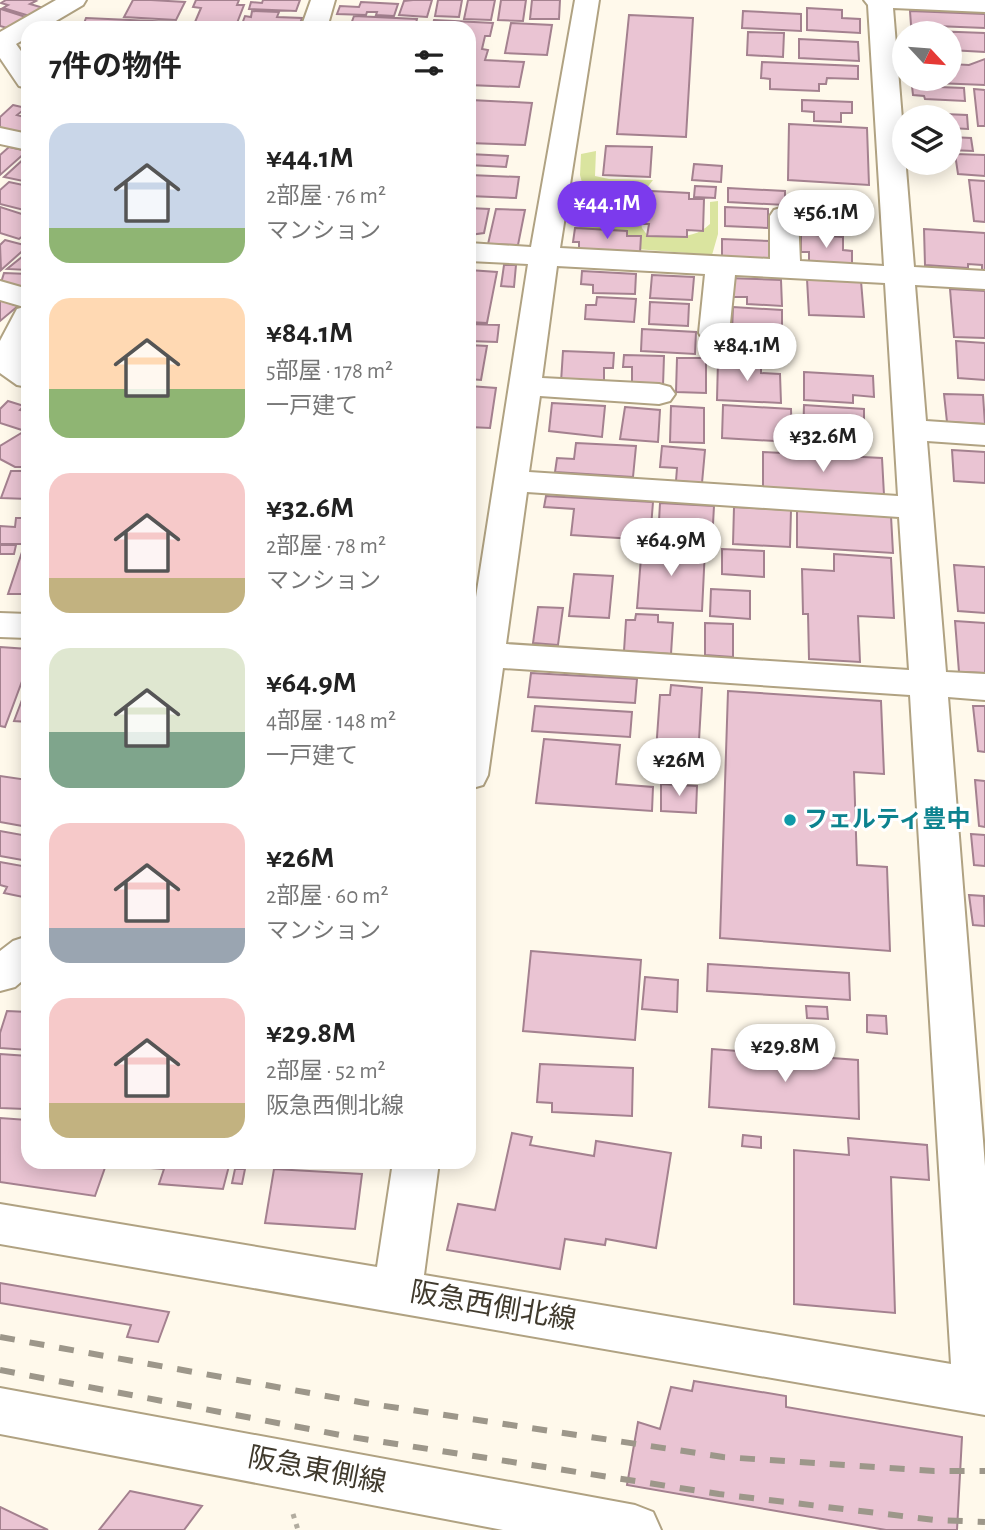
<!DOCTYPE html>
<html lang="ja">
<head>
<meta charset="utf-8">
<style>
  body { margin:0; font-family:"Alegreya Sans","Noto Sans JP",sans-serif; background:#f2f2f2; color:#222; height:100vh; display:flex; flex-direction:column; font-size:26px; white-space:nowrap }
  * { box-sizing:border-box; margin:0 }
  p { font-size:23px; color:#767676 }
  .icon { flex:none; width:38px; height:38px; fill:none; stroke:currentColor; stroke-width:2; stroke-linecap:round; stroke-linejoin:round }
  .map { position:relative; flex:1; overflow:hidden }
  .sheet { position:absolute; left:21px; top:21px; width:455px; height:1148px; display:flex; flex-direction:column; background:#fff; border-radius:21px; box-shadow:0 4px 18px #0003 }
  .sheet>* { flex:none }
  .needle { width:46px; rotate:116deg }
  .buttons { position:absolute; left:892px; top:21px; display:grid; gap:14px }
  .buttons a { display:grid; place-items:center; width:70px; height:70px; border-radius:50%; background:#fff; box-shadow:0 4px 18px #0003; font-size:35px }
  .price { position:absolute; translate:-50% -60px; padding:0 16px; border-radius:24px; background:#fff; color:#222; font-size:23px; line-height:46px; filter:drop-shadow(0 2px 4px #0008) }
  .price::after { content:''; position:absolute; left:50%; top:42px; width:21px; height:16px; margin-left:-10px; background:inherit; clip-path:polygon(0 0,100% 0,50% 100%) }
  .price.on { background:#7c3aed; color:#fff }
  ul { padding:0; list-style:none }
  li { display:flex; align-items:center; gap:21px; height:175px; padding:0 28px }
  li span { display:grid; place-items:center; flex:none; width:196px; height:140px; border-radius:21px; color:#555 }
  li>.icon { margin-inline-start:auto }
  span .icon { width:84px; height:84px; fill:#fffc; stroke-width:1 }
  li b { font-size:30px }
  h2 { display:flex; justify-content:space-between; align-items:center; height:84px; padding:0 28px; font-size:30px }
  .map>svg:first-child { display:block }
</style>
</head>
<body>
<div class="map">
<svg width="985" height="1530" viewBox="0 0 985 1530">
  <rect width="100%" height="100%" fill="#fff9eb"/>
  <!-- green -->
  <path fill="#dae49f" d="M596 151 595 176 609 179 653 180 646 189 645 195 636 201 642 228 648 236C670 236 693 241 710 224V202L718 201V234L712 255 636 249 580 232 578 214 586 198 580 175 581 154Z"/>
  <!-- building -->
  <path fill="#eac4d3" stroke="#a4818f" stroke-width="2" d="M6 0H33L36 1 30 4 47 9 33 17 3 8 8 5 1 3Z
    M133 0H151L185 2 176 20 124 17Z
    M196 0H239L237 5H244L237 23 195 22 201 8 193 7Z
    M263 0H300L296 11 249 9 251 2 262 3Z
    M413 0H432L427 17 399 15 404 1Z
    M438 0H462L459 17 435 16Z
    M468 0H495L491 20 464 19Z
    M501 0H526L523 21 498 20Z
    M532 0H560L559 19H530Z
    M361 2 398 4 394 16 376 15 377 12H367L366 15 337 14 340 6 359 7Z
    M807 8 842 10V18L860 19V33L807 30Z
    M0 9H1L32 19 14 30 0 26Z
    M252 11 279 12 277 17 302 18 299 26 242 24 245 16 251 17Z
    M743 11 801 14V31L742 28Z
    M910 11 985 14V28L911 25Z
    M629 15 693 18 686 137 617 134Z
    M354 16 417 19 415 28 350 27Z
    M86 18 173 22 171 28H75L83 26Z
    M434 20 493 23 490 36H485L482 49 488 50 485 60 524 62 519 87 469 85V28H432Z
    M181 23 285 28H178Z
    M511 23 552 25 547 55 505 53Z
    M932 31 985 33V52L950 50V33H932Z
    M748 32 784 33 783 57 747 55Z
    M799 39 858 42 859 61 799 58Z
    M985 59V85L936 83V79H950V64L969 65Z
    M762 62 858 66V79L827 78 826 84H819V91L770 89V79L761 78Z
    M912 86 964 88 965 101 925 99 924 96 913 95Z
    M974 89 985 90V126H978Z
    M469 94H472L471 100 532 103 525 145 469 143Z
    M802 100 852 102V113H841V122L814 121V112L802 111Z
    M13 105 26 108 17 115 28 118V135L0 130V117Z
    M920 113 967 115 968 129 950 128V117H921Z
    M789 124 867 128 869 185 788 180Z
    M950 137 971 138 973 151 950 150Z
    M606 146 652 147 650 177 603 175Z
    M9 147 27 151 0 175V155Z
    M469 154 508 156 506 167 469 165Z
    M955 154 985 155V176L958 174Z
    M27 156 28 182 4 177Z
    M694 164 722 166 721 182 692 180Z
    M470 175 519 177 516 198 469 196Z
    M969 180 985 181V222L974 221Z
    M9 182 28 186V211L0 204V190Z
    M695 186 716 187 715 198 694 197Z
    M728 188 785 191V205L728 202Z
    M651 191 689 193V199H704L703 231 687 230V237L647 236 649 224H641L642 203H650Z
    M797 192 864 196V211L797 208Z
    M0 207 28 216V232L19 239 0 233Z
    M725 207 768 209V228L725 226Z
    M469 208 489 209 484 233 469 235Z
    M496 209 525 210 518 245 488 244Z
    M797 212 855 215 856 233 798 231Z
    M575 228 627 231V236H641L640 253 579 251V242H573Z
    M924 229 985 233V270H982V265L968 264V268L925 265Z
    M801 234 843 237V250L852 251V265L809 263V252H801Z
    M722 239 770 241V260L722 258Z
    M5 240 28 246 1 270 0 245Z
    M28 252V270L7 269Z
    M504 265H516L514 287 501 286Z
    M469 270 497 272 487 323 469 322Z
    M582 271 636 274 635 294 593 293V285L581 284Z
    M4 273 28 274V288L0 286Z
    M652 275 694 277 692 300 650 298Z
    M727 278 781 280 782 306 747 304V297H728Z
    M807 279 861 281 864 317 809 315Z
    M950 289 985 291V338L954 337Z
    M597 297 636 299 634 322 585 319 586 305H596Z
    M0 300 18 306 0 321Z
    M650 302 689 304 688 326 649 324Z
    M733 307 782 310V334L732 332Z
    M469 324 499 325 497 342 469 341Z
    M642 329 696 332 695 354 641 351Z
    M724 336 781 338 782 358 724 355Z
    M956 341 985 343V380L958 378Z
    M469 345 487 346 481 380 469 379Z
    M563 351 614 353 613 368H604V384L561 382Z
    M624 355 664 356 663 386 632 384V367H623Z
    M677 358H706V393L676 392Z
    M718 360 761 362V373L780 374 781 403 717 400Z
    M804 372 873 376 874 397 853 395V403L804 400Z
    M469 386 496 388 490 428 469 427Z
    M944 394 983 395 985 424 947 422Z
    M8 401 24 406 20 410 28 412V424L22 430 0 423V409Z
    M552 403 605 406 602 437 549 431Z
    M723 405 791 409 792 442 722 438Z
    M804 405 864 409V426L848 425V442L803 439Z
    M671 406 704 408V443L670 442Z
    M625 407 660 410 658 442 620 439Z
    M28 429V467H15L0 459V446Z
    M576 443 636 446 633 477 555 472 557 458 574 459Z
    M662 446 705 450 702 483 676 481 677 468 660 467Z
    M952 450 985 452V483L954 481Z
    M763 452 882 458 884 495 763 489Z
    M11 471H28V499L1 498Z
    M546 496 653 502 650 540 571 535 574 509 544 507Z
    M660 503 714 506 712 542 658 539Z
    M734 507 791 510 790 547 733 544Z
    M797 510 891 516 893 553 797 547Z
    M16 518H28V544H0V526L15 527Z
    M0 545H16L14 554H0Z
    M642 545 705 549 702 611 637 608Z
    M23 549H28V594H8Z
    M722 549 764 551V577L722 574Z
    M834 554 891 558 894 618 858 616 860 662 809 659 808 614H803L802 569 834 571Z
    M954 565 985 567V613L958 611Z
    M574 574 613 576 609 618 569 616Z
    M711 589 750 591V619L710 616Z
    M538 607 563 608 558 645 533 643Z
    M636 614 658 615V622L673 623 671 654 624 651 626 620H635Z
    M955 621 985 623V673L959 672Z
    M705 623 733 624V657L705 655Z
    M0 647 28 649V665L5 727 0 726Z
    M531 673 637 679 635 703 528 697Z
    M28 684V722L14 721Z
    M671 685 702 688 697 775 669 773 670 752 656 751 660 695H670Z
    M728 691 881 701 884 774 854 772 857 865 887 867 890 951 720 938Z
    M535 706 632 712 630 737 532 731Z
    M973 706H985V752L978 751Z
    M544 739 620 745 616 784 653 787 652 811 536 803Z
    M0 776 28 780V827L0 822Z
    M975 780 985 781V827L979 826Z
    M661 784 697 786 696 813 661 811Z
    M0 831 28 836V861L0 856Z
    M971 834 985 835V866L974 865Z
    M0 862 28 867V898L4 893 7 887 0 885Z
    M969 895 984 896 985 926 973 925Z
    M531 951 641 960 635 1040 523 1031Z
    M708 964 849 973 850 1000 707 991Z
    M645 977 678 980 677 1012 642 1009Z
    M806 1006 827 1007 828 1019 807 1018Z
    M7 1011 28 1012V1050L0 1048V1033Z
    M867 1015 886 1016 887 1034 867 1032Z
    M712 1049 858 1060 859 1119 709 1107Z
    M0 1054 28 1056V1099L25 1109 0 1108Z
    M540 1064 633 1068 632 1116 552 1112V1103L537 1102Z
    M0 1118 27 1120 28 1118V1162H107L95 1196 0 1182Z
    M512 1133 532 1137 530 1145 594 1156 596 1141 671 1153 656 1248 606 1239 605 1245 565 1239 560 1269 447 1250 458 1204 495 1210Z
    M743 1135 761 1137V1148L742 1146Z
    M848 1138 927 1145 929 1180 891 1177 895 1313 794 1304V1150L849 1155Z
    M141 1162H230L223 1189 159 1184 164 1169 139 1167Z
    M235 1169H245L242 1184 232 1183Z
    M274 1169 362 1174 355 1229 265 1223Z
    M0 1283 169 1312 158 1342 127 1337 131 1325 0 1303Z
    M694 1381 786 1396V1407L962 1437 957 1530H886L627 1485 638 1422 660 1429 671 1387 692 1391Z
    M130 1491 202 1506 184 1530H99Z
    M0 1507 48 1530H0Z"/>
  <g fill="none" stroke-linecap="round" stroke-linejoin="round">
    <!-- minor casing -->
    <g stroke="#b0a282" stroke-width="4">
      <path id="minor" d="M56 0H86L83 5 44 28H28V37L16 44 28 61V88L19 86 0 58V32Z
        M311 0H335L327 28H301Z
        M575 0H599L560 248 770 259V216L774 210 784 207 794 210 798 216 800 261 884 266 868 5 864 0H985V12L893 8 914 267 985 271V289L915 285 926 421 985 425V445L927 441 946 672 985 674V700L948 697 985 1166V1415L0 1244V1204L377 1267 393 1162H439L424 1275 951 1364 910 695 503 668 488 775 483 785 469 789V642L528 264 469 261V243L531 247ZM557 266 705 274 699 333 703 340 714 342 725 340 729 333 735 275 885 283 898 496 529 472 540 396 659 404 670 401 675 394 670 387 659 384 542 378ZM527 492 899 517 909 670 506 644Z
        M0 128 28 134V150L0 144Z
        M0 281 28 289V347L22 359 28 364V387L17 385 0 373V341L17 309 24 307 0 300Z
        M0 613 28 614V638L0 637Z
        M28 936V976L15 987 0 991V951L13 941Z
        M0 1388 635 1505 653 1512 661 1530H503L0 1434Z"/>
    </g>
    <!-- path -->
    <path stroke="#b2ac9f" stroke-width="5" stroke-dasharray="4.5 6" stroke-linecap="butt" d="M293 1514 298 1530"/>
    <!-- minor -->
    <use href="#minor" fill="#fff" fill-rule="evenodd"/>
    <!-- rail -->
    <path stroke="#9d978a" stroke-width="6" stroke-dasharray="15 15" stroke-linecap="butt" d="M0 1337 365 1403 723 1457 934 1471H985
      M0 1370 351 1437 719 1494 935 1520 985 1522"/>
  </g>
  <!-- markers -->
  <circle fill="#0f9aa8" stroke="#fff" stroke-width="2.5" cx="790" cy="820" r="7"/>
  <g text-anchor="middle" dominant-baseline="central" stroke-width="6" stroke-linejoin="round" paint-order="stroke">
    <!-- culture labels -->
    <g font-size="24" font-weight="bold" fill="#0d838f" stroke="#fff" text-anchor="start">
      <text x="804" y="820">フェルティ豊中</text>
    </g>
    <!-- near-street labels -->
    <g font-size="28" fill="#403a2d" stroke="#fff">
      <text transform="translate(493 1307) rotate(10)">阪急西側北線</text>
      <text transform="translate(317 1471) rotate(11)">阪急東側線</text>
    </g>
  </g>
</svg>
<div class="buttons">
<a><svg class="needle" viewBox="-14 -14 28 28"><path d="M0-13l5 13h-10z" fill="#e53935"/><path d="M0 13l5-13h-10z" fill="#767676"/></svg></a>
<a><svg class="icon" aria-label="layers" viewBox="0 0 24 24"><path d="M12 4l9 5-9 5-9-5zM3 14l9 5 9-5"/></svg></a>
</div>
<b class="price on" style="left:607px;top:241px">¥44.1M</b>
<b class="price" style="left:826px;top:250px">¥56.1M</b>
<b class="price" style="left:747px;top:383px">¥84.1M</b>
<b class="price" style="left:823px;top:474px">¥32.6M</b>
<b class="price" style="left:671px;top:578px">¥64.9M</b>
<b class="price" style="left:679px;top:798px">¥26M</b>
<b class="price" style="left:785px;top:1084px">¥29.8M</b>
<section class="sheet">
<h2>7件の物件<svg class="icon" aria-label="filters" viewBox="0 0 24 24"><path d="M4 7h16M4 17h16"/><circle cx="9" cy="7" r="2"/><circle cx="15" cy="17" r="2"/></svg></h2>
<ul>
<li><span style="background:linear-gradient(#c9d6e8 75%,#8fb573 0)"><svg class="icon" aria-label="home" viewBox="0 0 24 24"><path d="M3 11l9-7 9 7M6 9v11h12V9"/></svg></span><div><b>¥44.1M</b><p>2部屋 · 76 m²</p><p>マンション</p></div></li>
<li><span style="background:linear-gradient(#ffd9b3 65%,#8fb573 0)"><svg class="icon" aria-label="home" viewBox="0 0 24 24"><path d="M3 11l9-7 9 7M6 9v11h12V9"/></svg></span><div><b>¥84.1M</b><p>5部屋 · 178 m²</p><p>一戸建て</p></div></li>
<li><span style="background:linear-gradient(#f6c9c9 75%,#c2b280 0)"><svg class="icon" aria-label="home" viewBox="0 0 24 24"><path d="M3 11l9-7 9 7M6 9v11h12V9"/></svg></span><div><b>¥32.6M</b><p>2部屋 · 78 m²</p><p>マンション</p></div></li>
<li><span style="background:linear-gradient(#dfe7d0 60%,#7fa58c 0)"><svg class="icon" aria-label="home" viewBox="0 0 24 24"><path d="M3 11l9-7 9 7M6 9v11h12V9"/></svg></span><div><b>¥64.9M</b><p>4部屋 · 148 m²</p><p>一戸建て</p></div></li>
<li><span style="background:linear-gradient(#f6c9c9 75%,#9aa5b1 0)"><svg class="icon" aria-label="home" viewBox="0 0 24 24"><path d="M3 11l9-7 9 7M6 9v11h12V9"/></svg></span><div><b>¥26M</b><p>2部屋 · 60 m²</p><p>マンション</p></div></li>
<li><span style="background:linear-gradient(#f6c9c9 75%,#c2b280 0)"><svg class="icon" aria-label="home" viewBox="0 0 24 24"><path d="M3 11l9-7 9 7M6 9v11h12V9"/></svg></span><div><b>¥29.8M</b><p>2部屋 · 52 m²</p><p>阪急西側北線</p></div></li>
</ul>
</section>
</div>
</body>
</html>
